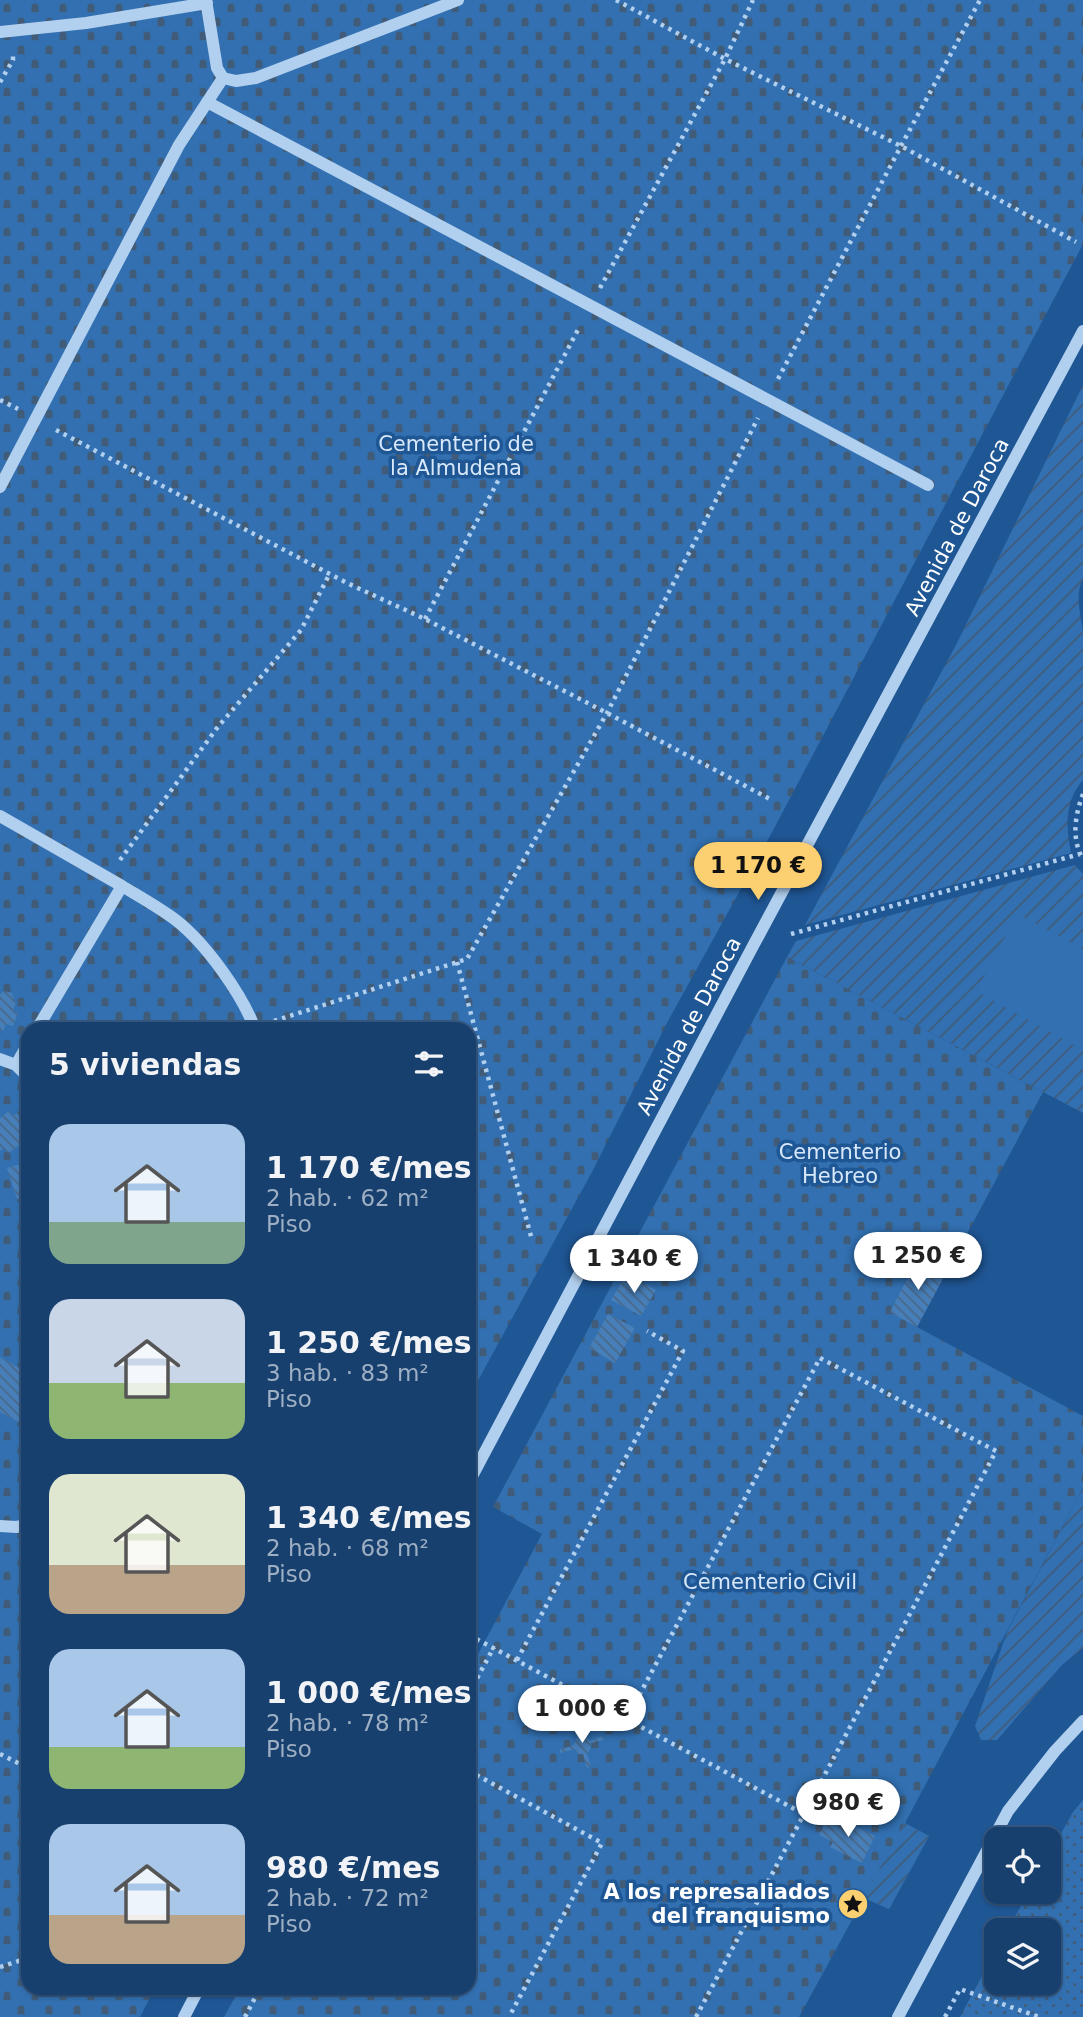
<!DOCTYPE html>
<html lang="es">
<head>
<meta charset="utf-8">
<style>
  body { margin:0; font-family:"DejaVu Sans",sans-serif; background:#204774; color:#f1f3f6; height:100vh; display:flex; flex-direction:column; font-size:26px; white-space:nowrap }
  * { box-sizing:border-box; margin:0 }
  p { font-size:23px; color:#9eafc3 }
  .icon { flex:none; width:38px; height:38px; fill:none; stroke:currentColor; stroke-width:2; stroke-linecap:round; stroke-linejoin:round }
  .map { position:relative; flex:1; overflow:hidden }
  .side { position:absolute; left:21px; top:1022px; width:455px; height:973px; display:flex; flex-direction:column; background:#17406f; border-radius:21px; box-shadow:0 2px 5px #0004,0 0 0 2px #365982 }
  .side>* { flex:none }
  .controls { position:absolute; left:984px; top:1827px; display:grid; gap:14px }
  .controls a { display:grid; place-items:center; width:77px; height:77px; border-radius:14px; background:#17406f; box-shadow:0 2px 5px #0004,0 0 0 2px #365982; font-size:35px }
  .price { position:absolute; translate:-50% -60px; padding:0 16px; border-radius:24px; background:#fff; color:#222; font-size:23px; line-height:46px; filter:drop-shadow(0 2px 4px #0008) }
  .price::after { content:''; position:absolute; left:50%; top:42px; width:21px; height:16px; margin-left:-10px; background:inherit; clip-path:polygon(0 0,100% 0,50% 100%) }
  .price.on { background:#fccf71; color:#111 }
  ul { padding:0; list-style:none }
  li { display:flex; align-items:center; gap:21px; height:175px; padding:0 28px }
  li span { display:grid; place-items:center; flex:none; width:196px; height:140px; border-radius:21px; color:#555 }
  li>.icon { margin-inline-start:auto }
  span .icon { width:84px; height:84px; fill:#fffc; stroke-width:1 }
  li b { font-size:30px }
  h2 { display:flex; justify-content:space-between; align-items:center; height:84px; padding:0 28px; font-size:30px }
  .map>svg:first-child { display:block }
</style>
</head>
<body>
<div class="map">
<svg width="1083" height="2017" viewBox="0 0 1083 2017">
  <defs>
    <pattern id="grass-dots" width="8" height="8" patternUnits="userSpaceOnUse" patternTransform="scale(1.75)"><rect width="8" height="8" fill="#3270b1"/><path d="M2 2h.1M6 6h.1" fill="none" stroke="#405c79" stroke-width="1.8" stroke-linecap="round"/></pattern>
    <pattern id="cemetery-stones" width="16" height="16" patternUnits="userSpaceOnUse" patternTransform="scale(1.75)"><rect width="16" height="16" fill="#3270b1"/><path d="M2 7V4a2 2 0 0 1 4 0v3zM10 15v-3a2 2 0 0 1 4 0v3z" fill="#405c79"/></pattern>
    <pattern id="garden-furrows" width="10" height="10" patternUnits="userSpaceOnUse" patternTransform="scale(1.75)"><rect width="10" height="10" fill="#3270b1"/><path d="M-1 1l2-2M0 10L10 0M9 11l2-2" fill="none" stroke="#405c79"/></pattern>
    <pattern id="building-back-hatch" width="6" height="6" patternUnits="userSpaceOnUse" patternTransform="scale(1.75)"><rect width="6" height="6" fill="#477fba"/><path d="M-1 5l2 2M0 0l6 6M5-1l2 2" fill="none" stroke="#496888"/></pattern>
  </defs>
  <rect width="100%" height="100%" fill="#1f5694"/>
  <!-- grass -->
  <path fill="url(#grass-dots)" d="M1083 1800V2017H960L996 1950V1983H1048V1930H1007L1029 1892H1048V1857L1073 1812Z"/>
  <!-- cemetery -->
  <path fill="url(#cemetery-stones)" d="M0 0H1083V244L770 836 668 1021 592 1172 469 1397V1029H28V1988H155L140 2017H0Z
    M787 957 1043 1092 917 1327 1083 1416V1488L905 1823 929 1836 889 1909 864 1898 799 2017H224L240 1988H469V1671L542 1534 493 1507Z"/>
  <!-- garden -->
  <path fill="url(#garden-furrows)" d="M1083 385V579C1073 598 1083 617 1083 638 1083 685 1083 733 1083 780 1064 802 1066 827 1071 853L805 925 957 643Z
    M1075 865 1083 874V1113L787 957 796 941Z
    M1083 1488V1648L1062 1665 997 1740H981L975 1726 1007 1632Z
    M904 1823 929 1836 889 1909 864 1897Z"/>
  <!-- pitch -->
  <path fill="#3270b1" d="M1017 914 1083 949V1050L976 991Z"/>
  <!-- building -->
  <path fill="url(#building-back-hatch)" d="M4 991 12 993 14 1001 16 1002 13 1011 18 1013 13 1026 6 1024 3 1031 0 1030V994Z
    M9 1111 13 1116 17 1113 28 1129V1133L25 1135 28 1140 8 1153 4 1148 0 1151V1118Z
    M27 1162 28 1195 17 1199 7 1168Z
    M918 1258 946 1273 917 1327 890 1312Z
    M627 1273 656 1290 641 1316 611 1300Z
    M608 1314 635 1328 615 1363 589 1348Z
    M0 1357 28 1373V1427L0 1412Z
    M572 1721H576L580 1734 587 1737 590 1741 603 1736 604 1740 591 1743 590 1750 587 1754 591 1766 587 1768 583 1754H578L575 1749 560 1753V1749L573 1746 577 1737Z
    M828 1817 843 1824 845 1821 875 1836 862 1863 830 1847 833 1842 819 1835Z"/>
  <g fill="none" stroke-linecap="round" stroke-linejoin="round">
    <!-- path -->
    <path stroke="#b1cfee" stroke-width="4.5" stroke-dasharray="3.5 5" stroke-linecap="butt" d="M616 0 725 59 901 146 1076 242
      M0 82 13 60V53
      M600 288 725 59 753 0
      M778 379 901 146 980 0
      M0 400 18 409
      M56 430 347 583 425 619 607 713 770 799
      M425 619 580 326
      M1083 794C1075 815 1071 839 1083 859
      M120 860 217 728 301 630 330 573
      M791 934 1080 854
      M457 962 532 1240
      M274 1021 467 959 607 713 758 418
      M469 1635 804 1814 996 1451 820 1358 627 1718
      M517 1660 683 1351 647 1331
      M469 1693 494 1647
      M0 1754 28 1768
      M469 1771 602 1843 509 2017
      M0 1967 28 1958
      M245 2017 260 1988
      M696 2017 804 1814
      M945 2017 960 1989 1039 2017"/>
    <!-- minor -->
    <path stroke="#b1cfee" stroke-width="12" d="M206 0 217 68 223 78 236 81 256 78 458 0
      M0 32 86 23 207 3
      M207 102 928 485
      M0 487 179 145 223 78
      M0 816 122 886 37 1029
      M122 886C140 897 160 908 177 921 206 944 242 994 255 1029
      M0 1059 16 1065 28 1077
      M16 1065 28 1044
      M469 1482 753 946 1083 331
      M0 1526 16 1527 28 1525
      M184 2017 199 1988
      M898 2017 1008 1811 1055 1751 1083 1721"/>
  </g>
  <!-- icons -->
  <defs>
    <g id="sight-disc" transform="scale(1.575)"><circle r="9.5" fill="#fccf71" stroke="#1f5694"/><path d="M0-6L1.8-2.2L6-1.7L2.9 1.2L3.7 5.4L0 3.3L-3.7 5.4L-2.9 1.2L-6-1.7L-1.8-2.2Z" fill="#111"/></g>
  </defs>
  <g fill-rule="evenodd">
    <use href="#sight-disc" x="853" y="1904"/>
  </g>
  <g text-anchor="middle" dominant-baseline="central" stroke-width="7" stroke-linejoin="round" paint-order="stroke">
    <!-- park labels -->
    <g font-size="21" fill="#d7e8fa" stroke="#1f5694">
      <text x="456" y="444">Cementerio de<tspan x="456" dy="24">la Almudena</tspan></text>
      <text x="840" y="1152">Cementerio<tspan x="840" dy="24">Hebreo</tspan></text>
      <text x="770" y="1582">Cementerio Civil</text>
    </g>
    <!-- street labels -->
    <g font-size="21" fill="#fff" stroke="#1f5694">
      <text transform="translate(957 527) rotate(-62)">Avenida de Daroca</text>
      <text transform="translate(689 1026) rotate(-62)">Avenida de Daroca</text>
    </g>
    <!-- poi labels -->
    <g font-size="21" font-weight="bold" fill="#fff" stroke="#1f5694" text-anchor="end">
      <text x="830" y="1892">A los represaliados<tspan x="830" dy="24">del franquismo</tspan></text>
    </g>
  </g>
</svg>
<div class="controls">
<a><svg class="icon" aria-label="locate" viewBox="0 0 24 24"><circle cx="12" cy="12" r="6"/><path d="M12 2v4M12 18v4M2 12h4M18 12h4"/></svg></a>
<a><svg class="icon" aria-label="layers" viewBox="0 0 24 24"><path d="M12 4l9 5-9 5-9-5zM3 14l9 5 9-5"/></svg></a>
</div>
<b class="price on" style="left:758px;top:902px">1 170 €</b>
<b class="price" style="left:918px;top:1292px">1 250 €</b>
<b class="price" style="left:634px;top:1295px">1 340 €</b>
<b class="price" style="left:582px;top:1745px">1 000 €</b>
<b class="price" style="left:848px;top:1839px">980 €</b>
<section class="side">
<h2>5 viviendas<svg class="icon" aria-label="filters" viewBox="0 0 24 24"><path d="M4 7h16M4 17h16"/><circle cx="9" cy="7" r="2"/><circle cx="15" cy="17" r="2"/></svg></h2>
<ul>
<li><span style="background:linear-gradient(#a9c7e8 70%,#7fa58c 0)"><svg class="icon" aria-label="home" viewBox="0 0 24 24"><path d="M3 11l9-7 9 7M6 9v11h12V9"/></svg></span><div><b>1 170 €/mes</b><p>2 hab. · 62 m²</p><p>Piso</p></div></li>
<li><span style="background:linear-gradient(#c9d6e8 60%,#8fb573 0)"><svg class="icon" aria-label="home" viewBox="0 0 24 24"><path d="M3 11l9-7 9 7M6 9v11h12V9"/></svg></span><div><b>1 250 €/mes</b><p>3 hab. · 83 m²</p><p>Piso</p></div></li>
<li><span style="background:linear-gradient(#dfe7d0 65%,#b9a48a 0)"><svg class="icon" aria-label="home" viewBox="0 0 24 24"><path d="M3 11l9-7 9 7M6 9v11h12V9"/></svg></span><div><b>1 340 €/mes</b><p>2 hab. · 68 m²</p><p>Piso</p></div></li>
<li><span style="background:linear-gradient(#a9c7e8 70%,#8fb573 0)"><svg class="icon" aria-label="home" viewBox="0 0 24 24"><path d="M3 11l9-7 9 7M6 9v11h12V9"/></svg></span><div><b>1 000 €/mes</b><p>2 hab. · 78 m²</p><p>Piso</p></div></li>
<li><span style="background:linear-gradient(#a9c7e8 65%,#b9a48a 0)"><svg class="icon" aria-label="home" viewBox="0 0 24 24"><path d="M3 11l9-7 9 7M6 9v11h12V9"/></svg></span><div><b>980 €/mes</b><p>2 hab. · 72 m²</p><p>Piso</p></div></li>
</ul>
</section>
</div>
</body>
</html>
